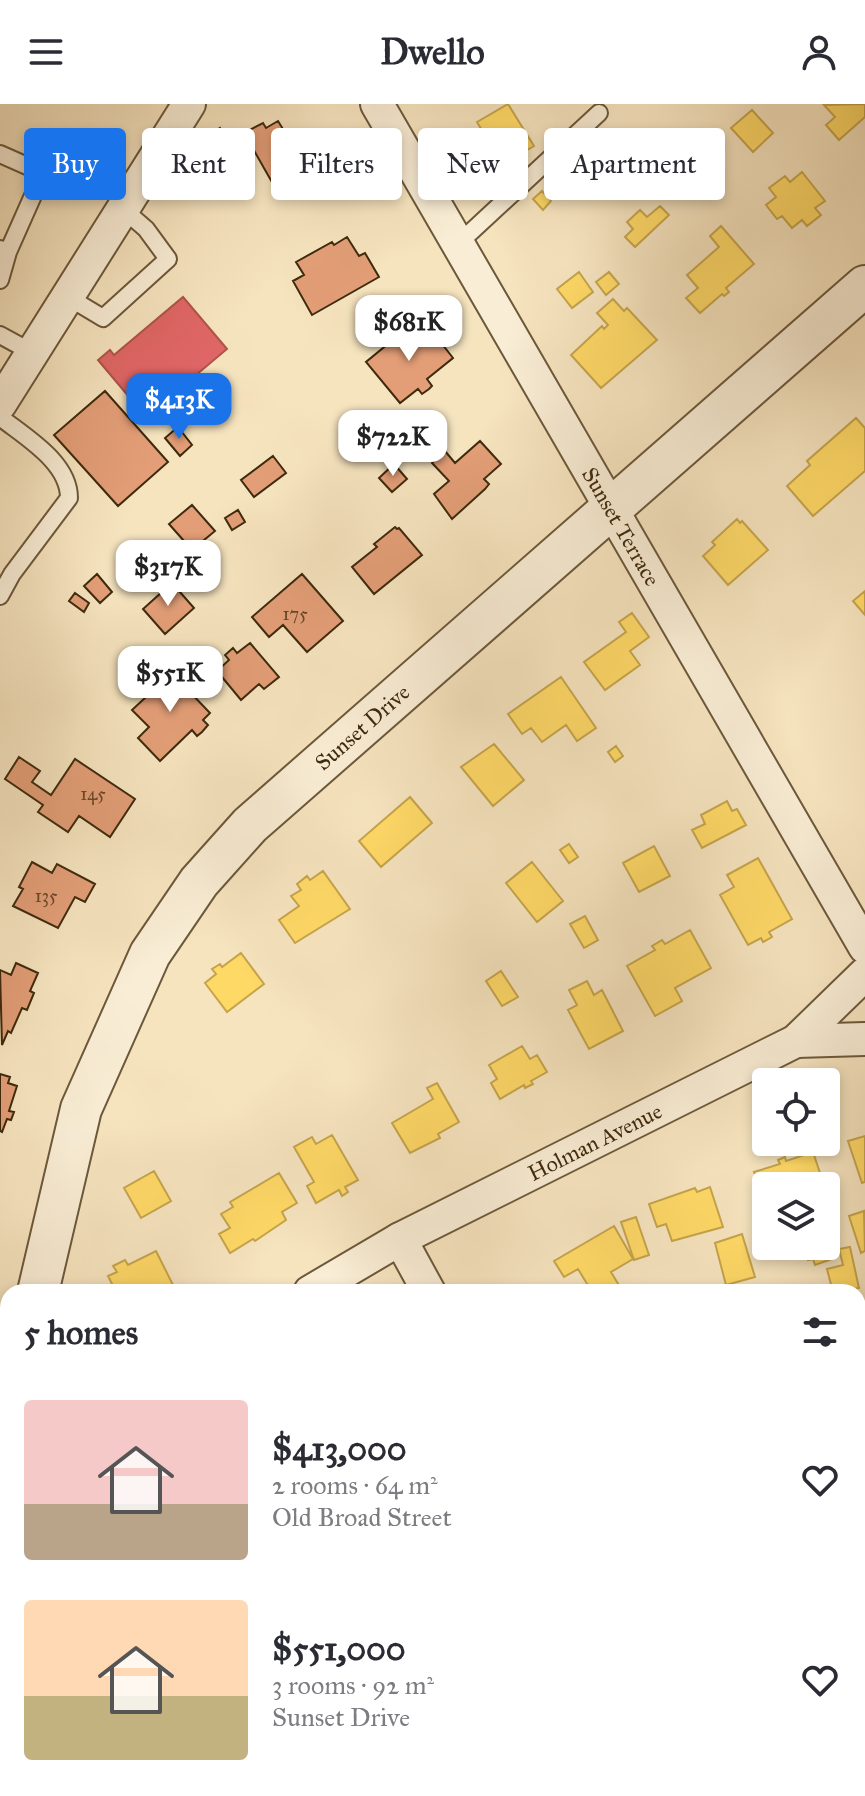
<!DOCTYPE html>
<html lang="en">
<head>
<meta charset="utf-8">
<style>
  body { margin:0; font-family:"IM FELL Great Primer",serif; background:#f7f7f7; color:#2b2b33; height:100vh; display:flex; flex-direction:column; font-size:30px; white-space:nowrap }
  * { box-sizing:border-box; margin:0 }
  p { font-size:26px; color:#7c7c81 }
  .icon { flex:none; width:44px; height:44px; fill:none; stroke:currentColor; stroke-width:2; stroke-linecap:round; stroke-linejoin:round }
  .map { position:relative; flex:1; overflow:hidden }
  .panel { position:absolute; left:0px; top:1180px; width:866px; height:512px; display:flex; flex-direction:column; background:#fff; border-radius:24px 24px 0 0; box-shadow:0 4px 12px #0003 }
  .panel>* { flex:none }
  .top-card { position:absolute; left:24px; top:24px; width:818px; height:72px; display:flex; gap:16px }
  .tools { position:absolute; left:752px; top:964px; display:grid; gap:16px }
  .tools a { display:grid; place-items:center; width:88px; height:88px; border-radius:8px; background:#fff; box-shadow:0 4px 12px #0003; font-size:40px }
  .price { position:absolute; translate:-50% -68px; padding:0 18px; border-radius:16px; background:#fff; color:#222; font-size:26px; line-height:52px; filter:drop-shadow(0 2px 4px #0008) }
  .price::after { content:''; position:absolute; left:50%; top:48px; width:24px; height:18px; margin-left:-12px; background:inherit; clip-path:polygon(0 0,100% 0,50% 100%) }
  .price.selected { background:#1a73e8; color:#fff }
  ul { padding:0; list-style:none }
  li { display:flex; align-items:center; gap:24px; height:200px; padding:0 24px }
  li span { display:grid; place-items:center; flex:none; width:224px; height:160px; border-radius:8px; color:#555 }
  li>.icon { margin-inline-start:auto }
  span .icon { width:96px; height:96px; fill:#fffc; stroke-width:1 }
  li b { font-size:34px }
  h2 { display:flex; justify-content:space-between; align-items:center; height:96px; padding:0 24px; font-size:34px }
  .pill { padding:0 28px; border-radius:8px; background:#fff; box-shadow:0 4px 12px #0003; font-size:28px; line-height:72px }
  .pill.selected { background:#1a73e8; color:#fff }
  header { display:flex; justify-content:space-between; align-items:center; height:104px; padding:0 24px; background:#fff; font-size:36px; font-weight:700 }
  .map>svg:first-child { display:block }
</style>
</head>
<body>
<header><svg class="icon" aria-label="menu" viewBox="0 0 24 24"><path d="M4 6h16M4 12h16M4 18h16"/></svg>Dwello<svg class="icon" aria-label="person" viewBox="0 0 24 24"><circle cx="12" cy="8" r="4"/><path d="M4 21q1-7 8-7t8 7"/></svg></header>
<div class="map">
<svg width="865" height="1692" viewBox="0 0 865 1692">
  <rect width="100%" height="100%" fill="#f6e4bf"/>
  <filter id="stains"><feTurbulence type="fractalNoise" baseFrequency=".0025" numOctaves="4"/><feColorMatrix values="0 0 0 0 .2 0 0 0 0 .09 0 0 0 0 .02 0 0 0 .5 -.17"/></filter>
  <radialGradient id="worn" r=".72"><stop offset=".6" stop-color="#630" stop-opacity="0"/><stop offset="1" stop-color="#630" stop-opacity=".3"/></radialGradient>
  <!-- homes -->
  <path fill="#ffd966" stroke="#c5a44b" stroke-width="2" d="M508 0 534 42 515 53 512 49 500 56 477 18Z
    M865 0V13L839 36 826 21 835 13 824 1Z
    M752 6 773 29 753 48 731 24Z
    M802 68 825 97 815 104 821 111 807 122 802 116 792 124 782 112 777 115 766 101 776 93 769 84 785 72 790 78Z
    M542 87 551 97 543 106 533 95Z
    M660 102 669 111 635 143 625 133 633 125 627 118 640 106 647 113Z
    M721 122 754 160 726 184 729 188 724 192 722 190 700 209 686 194 698 184 687 171 719 143 710 132Z
    M579 168 593 188 572 204 557 185Z
    M609 168 619 180 606 191 596 178Z
    M613 195 624 207 627 204 657 236 601 284 571 251 602 222 604 225 608 221 597 209Z
    M856 314 865 324V367L813 412 787 382 810 361 807 357Z
    M737 415 740 419 742 417 768 446 728 481 703 452 715 441 712 438Z
    M865 487V511L853 497Z
    M632 509 649 533 630 547 640 561 605 586 584 558 626 528 619 518Z
    M561 573 596 624 577 637 566 621 542 638 531 624 522 630 508 610Z
    M494 640 524 676 493 702 461 663Z
    M616 642 623 652 615 658 608 648Z
    M410 693 432 719 381 763 359 737Z
    M727 697 732 707 737 705 746 721 702 744 692 726 705 720 701 711Z
    M569 740 578 753 569 759 560 746Z
    M654 742 670 772 639 788 623 759Z
    M758 754 792 815 769 828 772 833 763 838 761 834 748 841 720 791 734 783 727 771Z
    M532 758 563 797 537 818 506 779Z
    M323 767 350 805 295 839 279 816 299 802 291 792 301 786 297 780 307 772 310 776Z
    M585 812 598 836 584 844 570 820Z
    M690 826 711 864 675 884 682 897 655 912 627 862 655 846 652 842 662 836 665 840Z
    M241 849 264 880 227 908 205 879 216 870 212 865 220 860 222 863Z
    M501 867 518 893 502 902 486 877Z
    M587 877 594 891 602 886 623 927 589 945 568 906 577 901 569 886Z
    M522 942 530 955 537 951 547 968 531 977 533 980 525 984 524 981 500 995 491 979 497 975 489 961Z
    M437 979 459 1018 438 1030 440 1034 410 1049 392 1019 433 995 427 984Z
    M332 1031 358 1076 345 1083 348 1088 342 1092 339 1086 316 1099 307 1082 314 1078 294 1043 312 1033 316 1040Z
    M865 1032V1078L862 1079 848 1037Z
    M813 1048 821 1072 826 1070 832 1098 826 1101V1082H766V1085L761 1087 754 1068 780 1060 778 1056 785 1053 786 1057Z
    M154 1067 171 1097 141 1114 124 1084Z
    M279 1069 297 1099 282 1108 286 1116 255 1137 253 1135 230 1149 219 1130 230 1124 221 1110 233 1103 230 1098Z
    M710 1083 723 1123 672 1137 666 1120 657 1123 649 1100 695 1084 697 1088Z
    M864 1107 865 1147 861 1149 849 1112Z
    M636 1113 649 1151 634 1156 621 1118Z
    M614 1122 633 1155 611 1168 623 1188H592L578 1165 564 1173 554 1157Z
    M742 1130 755 1173 726 1181 715 1139Z
    M826 1138 832 1155 815 1161 813 1155 808 1156 802 1142H826Z
    M850 1143 859 1184 833 1188 827 1165 843 1161 839 1145Z
    M156 1147 174 1183 163 1188H116L108 1172 117 1168 113 1162 125 1156 128 1161Z
    M865 1337V1373L858 1375V1338Z
    M362 1684H388L393 1692H354L353 1690Z
    M827 1684H849L842 1692H831L825 1686Z"/>
  <!-- shops -->
  <path fill="#e06666" stroke="#af544b" stroke-width="2" d="M183 193 227 245 146 313 98 256 110 246 114 251Z"/>
  <!-- building -->
  <path fill="#e39e77" stroke="#3e2a0d" stroke-width="2" d="M278 17 289 35 297 31 312 58 273 80 244 29 263 19 266 24Z
    M220 24 229 38 218 45 209 31Z
    M347 133 359 152 365 149 379 173 312 211 293 177 304 171 296 158 332 138 334 141Z
    M411 221 425 239 435 231 453 254 427 275 432 282 429 285 422 290 418 285 400 299 366 258Z
    M105 287 168 358 118 402 54 331Z
    M178 323 192 341 180 352 165 334Z
    M480 337 501 360 484 375 489 380 485 385 452 415 434 390 449 377 432 359 445 347 455 359Z
    M273 352 286 369 254 393 241 376Z
    M394 360 407 375 392 388 379 374Z
    M192 401 215 427 192 446 169 420Z
    M238 406 245 418 232 426 225 414Z
    M395 423 397 425 399 424 422 451 374 490 352 463 377 443 374 440Z
    M97 470 112 488 100 499 84 482Z
    M302 470 343 517 307 548 283 521 269 533 252 513Z
    M172 479 194 504 165 530 143 505Z
    M75 489 89 499 84 508 69 497Z
    M250 539 279 573 264 585 259 580 241 596 217 567 229 556 225 551 233 544 237 549Z
    M165 561 188 582 186 584 210 609 203 616 208 621 202 628 197 632 192 626 160 657 138 634 149 623 132 606 160 580 152 573Z
    M19 653 40 667 32 678 51 691 75 655 135 695 110 733 79 712 68 728 38 708 43 701 5 675Z
    M32 758 52 769 57 760 95 780 85 798 75 793 58 824 13 802 23 785 19 783Z
    M16 859 38 869 30 887 34 889 27 906 22 904 11 929 8 927 2 941 0 866 11 871Z
    M0 970 10 973 8 979 17 982 9 1007 14 1008 11 1016 7 1015 2 1028 0 1027Z
    M8 1545V1599L0 1603V1550Z
    M42 1684H68L69 1686 58 1692H43L40 1685Z"/>
  <g fill="none" stroke-linecap="round" stroke-linejoin="round">
    <!-- service casing -->
    <g stroke="#6c583a" stroke-width="20">
      <path id="service" d="M0 50 43 69 8 148
        M459 139 599 9
        M0 145 8 148 0 176
        M68 193 103 214 168 155 146 125 123 105
        M0 231 33 249
        M0 313C25 333 69 358 69 394L12 470 0 492"/>
    </g>
    <!-- minor casing -->
    <g stroke="#6c583a" stroke-width="36">
      <g id="minor">
        <path id="s1" d="M377 0 865 843"/>
        <path d="M0 300 189 0"/>
        <path d="M796 937 865 935"/>
        <path d="M400 1135 429 1188"/>
        <path id="s2" d="M310 1188 400 1135 796 937 865 870"/>
        <path d="M858 1489 865 1485"/>
        <path d="M858 1545 865 1551"/>
      </g>
    </g>
    <!-- tertiary casing -->
    <g stroke="#6c583a" stroke-width="44">
      <g id="tertiary">
        <path id="s3" d="M38 1188 81 1005 150 850 199 778 250 721 865 182"/>
        <path d="M0 1291 8 1304"/>
        <path d="M0 1373 8 1368"/>
        <path d="M235 1684 240 1692"/>
      </g>
    </g>
    <!-- service -->
    <use href="#service" stroke="#f9edd5" stroke-width="16"/>
    <!-- minor -->
    <use href="#minor" stroke="#f9edd5" stroke-width="32"/>
    <!-- tertiary -->
    <use href="#tertiary" stroke="#f9edd5" stroke-width="40"/>
  </g>
  <g text-anchor="middle" dominant-baseline="central" stroke-width="8" stroke-linejoin="round" paint-order="stroke">
    <!-- number labels -->
    <g font-size="18" fill="#674728">
      <text x="295" y="510">175</text>
      <text x="93" y="690">145</text>
      <text x="46" y="792">135</text>
    </g>
    <!-- street labels -->
    <g font-size="22" fill="#3e2a0d" stroke="#f9edd5">
      <text stroke="none"><textPath href="#s1" startOffset="488">Sunset Terrace</textPath></text>
      <text stroke="none"><textPath href="#s3" startOffset="670">Sunset Drive</textPath></text>
      <text stroke="none"><textPath href="#s2" startOffset="322">Holman Avenue</textPath></text>
    </g>
  </g>
  <rect width="100%" height="100%" filter="url(#stains)"/>
  <rect width="100%" height="100%" fill="url(#worn)"/>
</svg>
<div class="tools">
<a><svg class="icon" aria-label="locate" viewBox="0 0 24 24"><circle cx="12" cy="12" r="6"/><path d="M12 2v4M12 18v4M2 12h4M18 12h4"/></svg></a>
<a><svg class="icon" aria-label="layers" viewBox="0 0 24 24"><path d="M12 4l9 5-9 5-9-5zM3 14l9 5 9-5"/></svg></a>
</div>
<b class="price" style="left:409px;top:259px">$681K</b>
<b class="price selected" style="left:179px;top:337px">$413K</b>
<b class="price" style="left:393px;top:374px">$722K</b>
<b class="price" style="left:168px;top:504px">$317K</b>
<b class="price" style="left:170px;top:610px">$551K</b>
<div class="top-card">
<a class="pill selected">Buy</a>
<a class="pill">Rent</a>
<a class="pill">Filters</a>
<a class="pill">New</a>
<a class="pill">Apartment</a>
</div>
<section class="panel">
<h2>5 homes<svg class="icon" aria-label="filters" viewBox="0 0 24 24"><path d="M4 7h16M4 17h16"/><circle cx="9" cy="7" r="2"/><circle cx="15" cy="17" r="2"/></svg></h2>
<ul>
<li><span style="background:linear-gradient(#f6c9c9 65%,#b9a48a 0)"><svg class="icon" aria-label="home" viewBox="0 0 24 24"><path d="M3 11l9-7 9 7M6 9v11h12V9"/></svg></span><div><b>$413,000</b><p>2 rooms · 64 m²</p><p>Old Broad Street</p></div><svg class="icon" aria-label="heart" viewBox="0 0 24 24"><path d="M12 20l-8-8c-3-5 5-10 8-4 3-6 11-1 8 4z"/></svg></li>
<li><span style="background:linear-gradient(#ffd9b3 60%,#c2b280 0)"><svg class="icon" aria-label="home" viewBox="0 0 24 24"><path d="M3 11l9-7 9 7M6 9v11h12V9"/></svg></span><div><b>$551,000</b><p>3 rooms · 92 m²</p><p>Sunset Drive</p></div><svg class="icon" aria-label="heart" viewBox="0 0 24 24"><path d="M12 20l-8-8c-3-5 5-10 8-4 3-6 11-1 8 4z"/></svg></li>
</ul>
</section>
</div>
</body>
</html>
